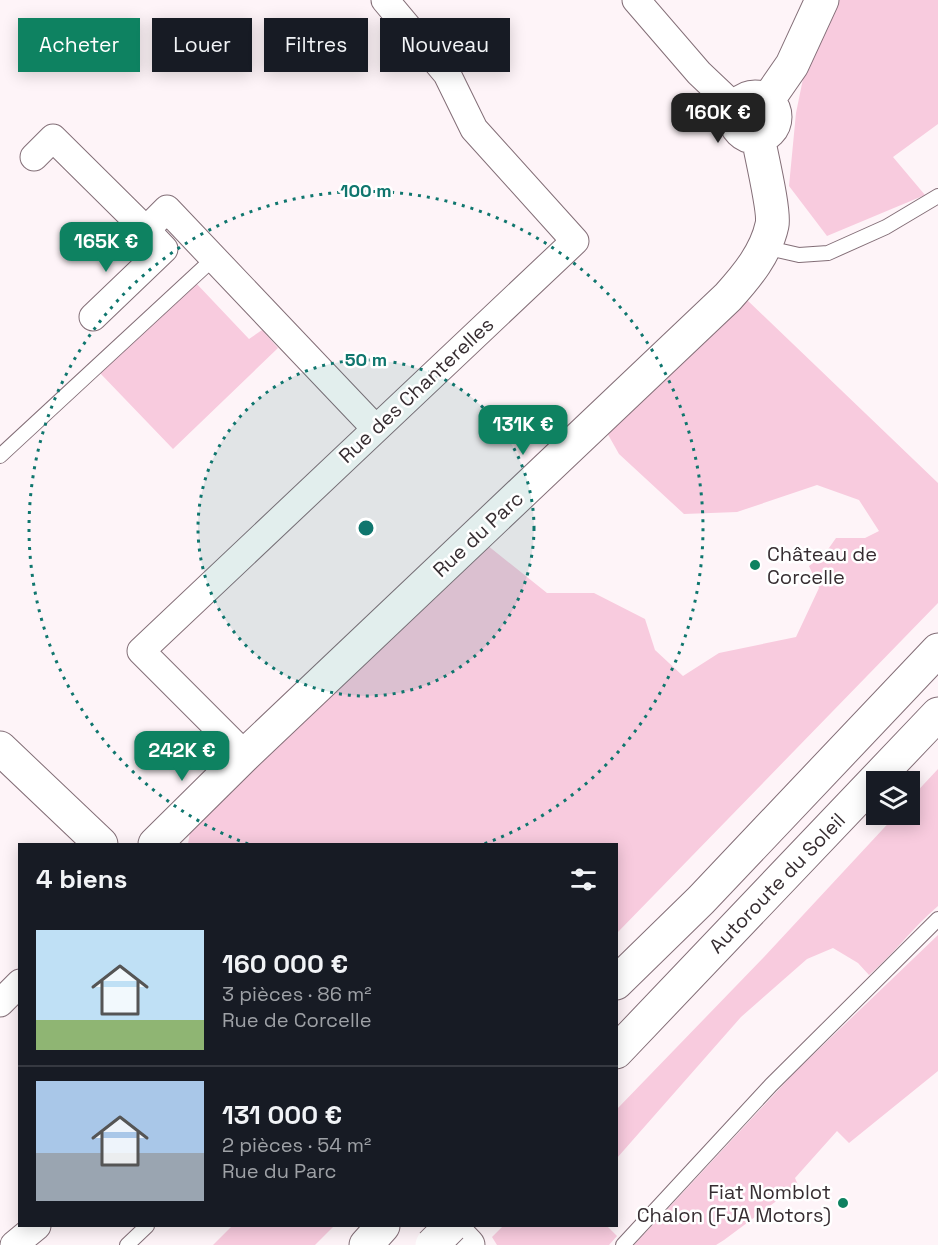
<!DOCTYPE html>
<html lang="fr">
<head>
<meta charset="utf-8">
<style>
  body { margin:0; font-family:"Space Grotesk",sans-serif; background:#242831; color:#f1f3f6; height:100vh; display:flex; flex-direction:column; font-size:22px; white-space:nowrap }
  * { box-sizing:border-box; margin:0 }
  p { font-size:20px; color:#9ea1a6 }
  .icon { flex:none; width:33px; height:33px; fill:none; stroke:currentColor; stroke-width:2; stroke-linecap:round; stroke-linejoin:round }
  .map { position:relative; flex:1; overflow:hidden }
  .sheet { position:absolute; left:18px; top:843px; width:600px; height:384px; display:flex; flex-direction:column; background:#171b24; border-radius:0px; box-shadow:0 3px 15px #0003 }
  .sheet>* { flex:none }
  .banner { position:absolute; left:18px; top:18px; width:600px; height:54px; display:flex; gap:12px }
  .controls { position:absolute; left:866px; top:771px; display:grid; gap:12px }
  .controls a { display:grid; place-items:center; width:54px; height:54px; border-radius:0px; background:#171b24; box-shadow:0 3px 15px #0003; font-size:30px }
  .price { position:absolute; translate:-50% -51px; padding:0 14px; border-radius:12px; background:#0e8261; color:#fff; font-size:20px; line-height:39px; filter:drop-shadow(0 2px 3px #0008) }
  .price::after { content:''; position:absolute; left:50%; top:36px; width:18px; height:14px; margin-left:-9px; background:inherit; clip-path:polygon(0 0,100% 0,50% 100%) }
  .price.current { background:#222; color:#fff }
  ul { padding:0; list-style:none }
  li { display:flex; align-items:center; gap:18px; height:150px; padding:0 18px }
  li+li { border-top:2px solid #363941 }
  li span { display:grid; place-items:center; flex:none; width:168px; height:120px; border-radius:0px; color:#555 }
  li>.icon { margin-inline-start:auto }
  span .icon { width:72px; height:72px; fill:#fffc; stroke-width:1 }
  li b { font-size:26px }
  h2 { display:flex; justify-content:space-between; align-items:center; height:72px; padding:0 18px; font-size:26px }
  .tag { padding:0 21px; border-radius:0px; background:#171b24; box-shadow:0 3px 15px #0003; font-size:21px; line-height:54px }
  .tag.current { background:#0e8261; color:#fff }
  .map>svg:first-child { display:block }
</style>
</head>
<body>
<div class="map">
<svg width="938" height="1245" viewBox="0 0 938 1245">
  <rect width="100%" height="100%" fill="#fef4f8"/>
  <!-- green -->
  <path fill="#f8cbde" d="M837 0H938V124L893 157 925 195 827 236 789 186 796 113 806 64Z
    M195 282 249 339 262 330 278 348 173 449 99 372Z
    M745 298 938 483V603L617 933 616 844H188L190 832 487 545 547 593H594L645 619 655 650 683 676 719 653 796 637 819 588 809 566 824 555 836 538H865L879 531 859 500 817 485 737 512 684 514 619 454 606 431Z
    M938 769V906C913 927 894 954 869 975L858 963 833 948 807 959 741 1017 617 1158V1109L764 957 896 815 909 814V800Z
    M938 935V1071L849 1143 837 1131 795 1178 798 1185 724 1240 716 1245H634L794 1073Z
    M232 1226H334L315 1245H213Z
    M503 1226H607L617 1236 609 1245H497L492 1237Z"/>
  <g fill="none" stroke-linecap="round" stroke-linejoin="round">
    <!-- service casing -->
    <g stroke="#836e77" stroke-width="16">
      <path id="service" d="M764 247 799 255 828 253 886 227 938 196
        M0 456 214 258
        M127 1245 147 1226
        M623 1245 771 1085 938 919"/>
    </g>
    <!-- minor casing -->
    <g stroke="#836e77" stroke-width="29">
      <path id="minor" d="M636 0 699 73 737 109
        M34 157 53 138 146 230 167 209 376 429
        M93 317 164 249 146 230
        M245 755 141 651 575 241 474 129 447 74 385 0
        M0 1003 20 983
        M14 1245 37 1226"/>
    </g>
    <!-- tertiary casing -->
    <g stroke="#836e77" stroke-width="35">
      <path id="tertiary" d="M735 117a20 20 0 1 1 40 0a20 20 0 1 1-40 0Z
        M767 101 792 65 822 0
        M155 844 245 755 728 297C747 276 766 253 772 225 775 212 761 154 758 137"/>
    </g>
    <!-- primary casing -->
    <g stroke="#836e77" stroke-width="35">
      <path id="primary" d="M0 748 101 844
        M450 1226 468 1245"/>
    </g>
    <!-- motorway casing -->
    <g stroke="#836e77" stroke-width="35">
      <path id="motorway" d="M616 983 701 900 938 650
        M616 1052 938 714
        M366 1245 383 1226"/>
    </g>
    <!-- service -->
    <use href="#service" stroke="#fff" stroke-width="14"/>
    <!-- minor -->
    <use href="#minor" stroke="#fff" stroke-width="27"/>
    <!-- tertiary -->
    <use href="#tertiary" stroke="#fff" stroke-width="33"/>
    <!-- primary -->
    <use href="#primary" stroke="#fff" stroke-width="33"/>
    <!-- motorway -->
    <use href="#motorway" stroke="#fff" stroke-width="33"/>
    <!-- motorway-bridge casing -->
    <g stroke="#836e77" stroke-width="35" stroke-linecap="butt">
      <path id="motorway-bridge" d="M432 1245 451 1226"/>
    </g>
    <!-- motorway-bridge -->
    <use href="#motorway-bridge" stroke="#fff" stroke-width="33"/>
  </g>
  <!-- distance rings -->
  <circle cx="366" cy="528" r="168" fill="#0f766e" fill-opacity=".12"/>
  <g fill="none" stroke="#0f766e" stroke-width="3" stroke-dasharray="3 6">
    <circle cx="366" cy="528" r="168"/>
    <path d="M248 844A337 337 0 1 1 484 844"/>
  </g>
  <!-- markers -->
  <g fill="#0e8261" stroke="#fff" stroke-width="2">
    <circle cx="755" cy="565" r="6"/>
    <circle cx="843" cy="1203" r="6"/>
  </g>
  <g text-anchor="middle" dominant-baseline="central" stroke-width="5" stroke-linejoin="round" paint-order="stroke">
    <!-- street labels -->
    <g font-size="20" fill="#362d31" stroke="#fff">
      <text transform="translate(416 390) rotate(-43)">Rue des Chanterelles</text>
      <text transform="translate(478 534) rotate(-43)">Rue du Parc</text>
      <text transform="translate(777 883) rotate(-46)">Autoroute du Soleil</text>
    </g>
    <!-- poi labels -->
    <g font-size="20" fill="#362d31" stroke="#fff" text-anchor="start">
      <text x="767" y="554">Château de<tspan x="767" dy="23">Corcelle</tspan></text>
      <text x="831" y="1192" text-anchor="end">Fiat Nomblot<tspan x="831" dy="23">Chalon (FJA Motors)</tspan></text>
    </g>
  </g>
  <circle cx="366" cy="528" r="9" fill="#0f766e" stroke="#fff" stroke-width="3"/>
  <g font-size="18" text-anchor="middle" font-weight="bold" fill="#0f766e" stroke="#fff" stroke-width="5" stroke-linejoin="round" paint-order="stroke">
    <text x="366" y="197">100 m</text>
    <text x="366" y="366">50 m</text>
  </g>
</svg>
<div class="controls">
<a><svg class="icon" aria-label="layers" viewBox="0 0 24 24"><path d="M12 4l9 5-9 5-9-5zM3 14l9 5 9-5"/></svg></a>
</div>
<b class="price current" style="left:718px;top:144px">160K €</b>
<b class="price" style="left:106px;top:273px">165K €</b>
<b class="price" style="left:523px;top:456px">131K €</b>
<b class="price" style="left:182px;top:782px">242K €</b>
<div class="banner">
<a class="tag current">Acheter</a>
<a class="tag">Louer</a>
<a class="tag">Filtres</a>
<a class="tag">Nouveau</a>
</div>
<section class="sheet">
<h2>4 biens<svg class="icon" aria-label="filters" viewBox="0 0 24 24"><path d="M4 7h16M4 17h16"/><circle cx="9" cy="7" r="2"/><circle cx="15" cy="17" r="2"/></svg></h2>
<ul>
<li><span style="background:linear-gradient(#bfe0f5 75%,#8fb573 0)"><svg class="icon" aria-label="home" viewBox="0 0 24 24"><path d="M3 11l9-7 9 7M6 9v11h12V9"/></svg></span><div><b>160 000 €</b><p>3 pièces · 86 m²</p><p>Rue de Corcelle</p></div></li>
<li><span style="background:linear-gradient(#a9c7e8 60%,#9aa5b1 0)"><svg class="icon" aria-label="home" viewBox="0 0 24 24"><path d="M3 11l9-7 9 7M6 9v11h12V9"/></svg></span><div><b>131 000 €</b><p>2 pièces · 54 m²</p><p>Rue du Parc</p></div></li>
</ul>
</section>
</div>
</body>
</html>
